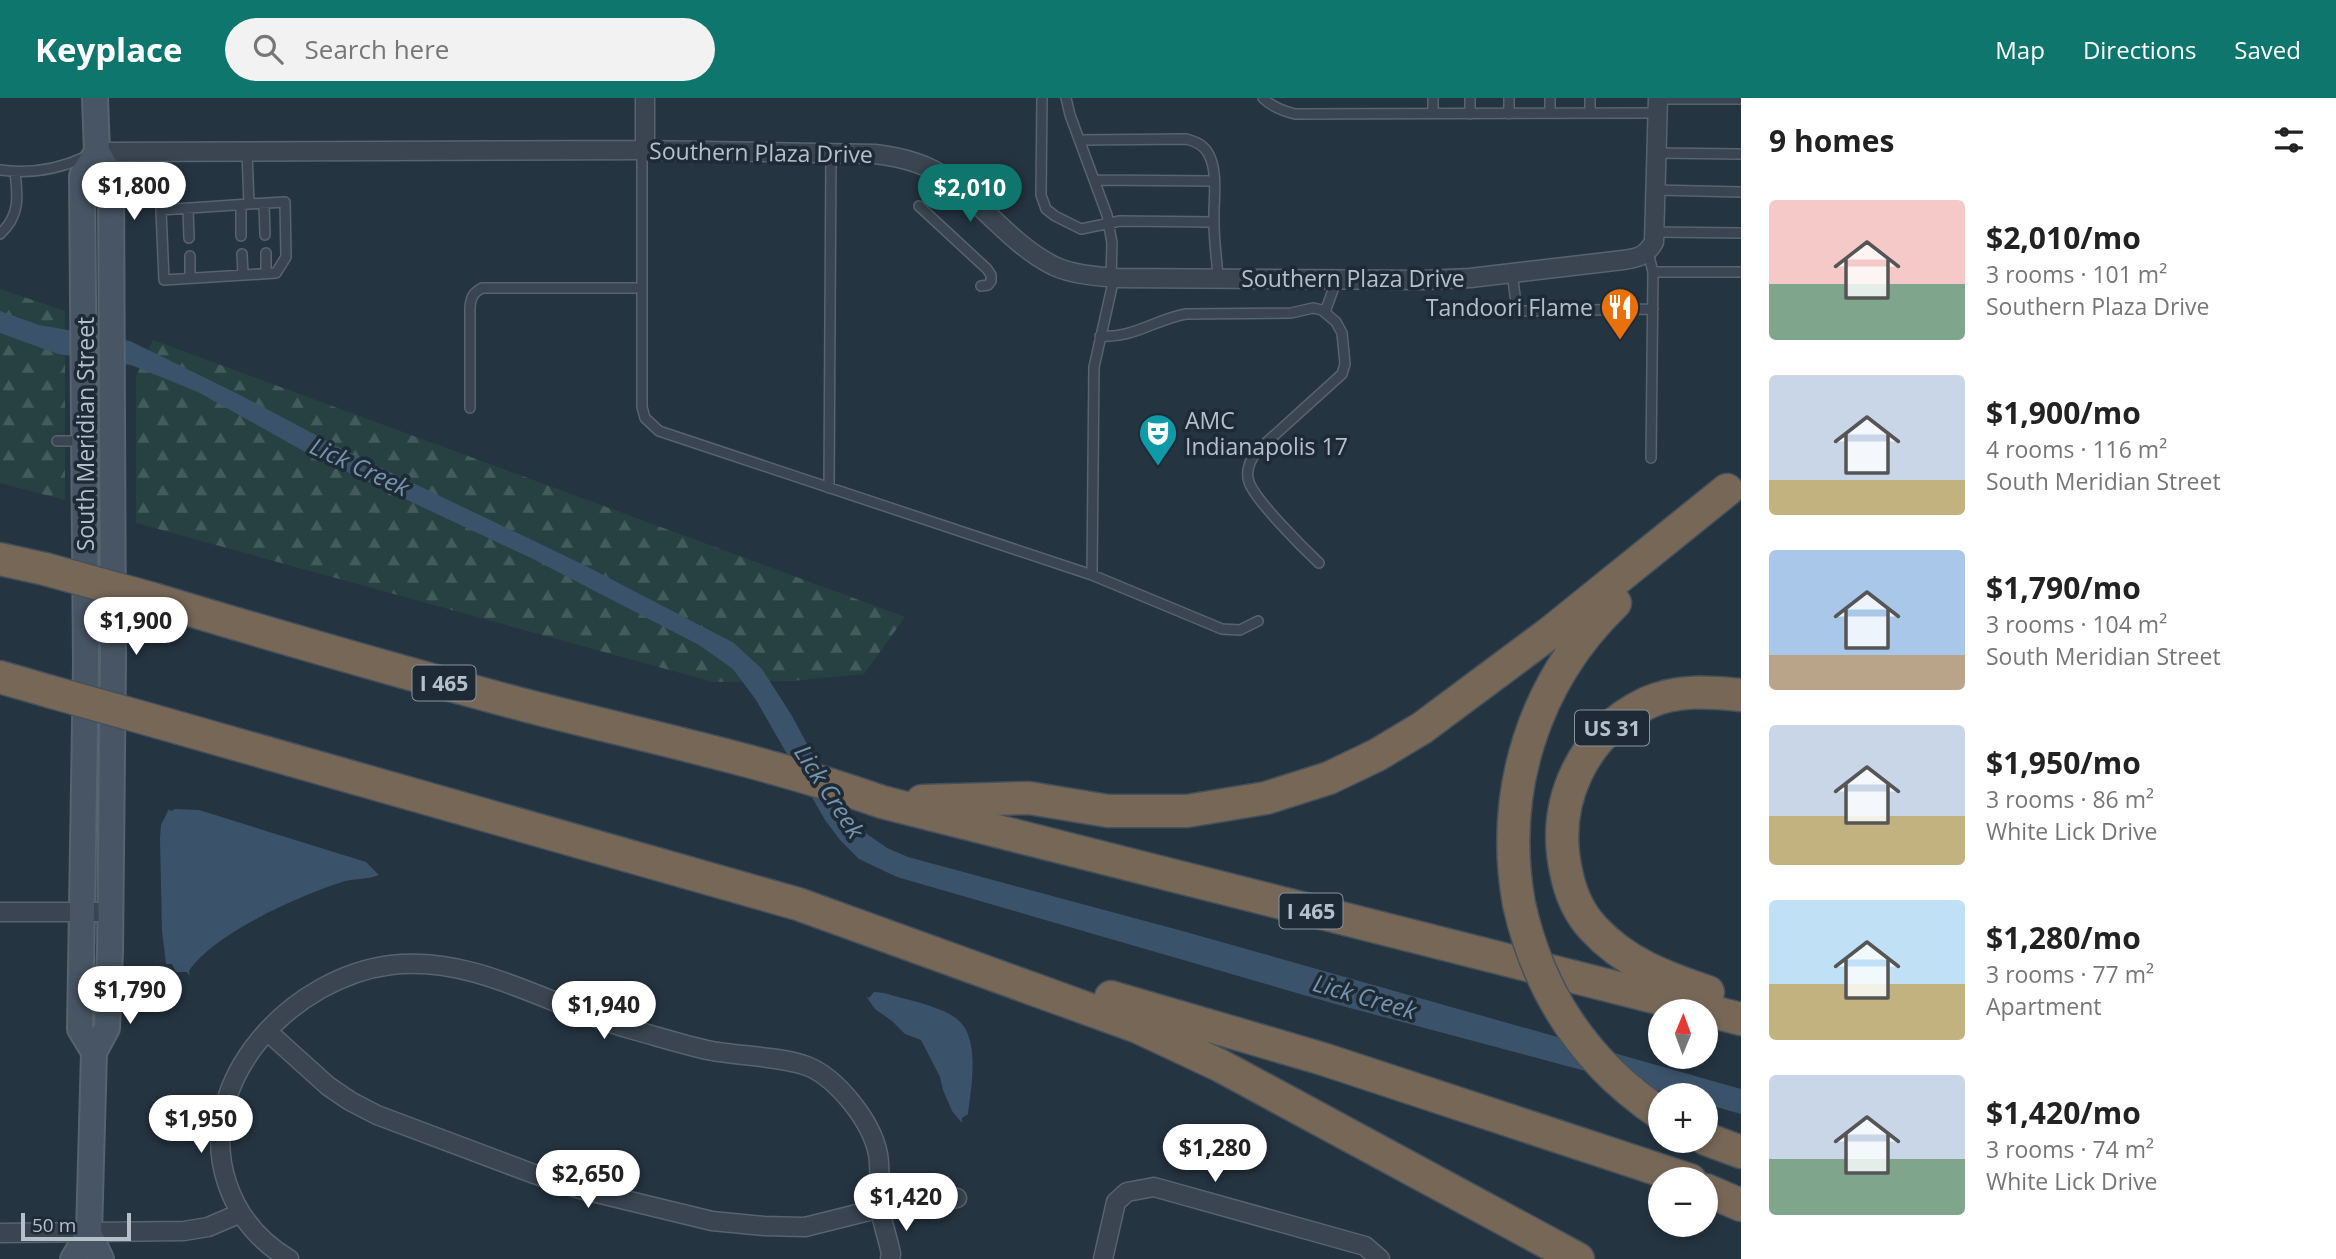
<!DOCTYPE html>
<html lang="en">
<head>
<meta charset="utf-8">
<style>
  body { margin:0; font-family:"Open Sans",sans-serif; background:#f2f2f2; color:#222; height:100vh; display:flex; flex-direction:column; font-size:26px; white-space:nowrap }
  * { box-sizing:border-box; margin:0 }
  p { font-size:23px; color:#767676 }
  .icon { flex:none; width:38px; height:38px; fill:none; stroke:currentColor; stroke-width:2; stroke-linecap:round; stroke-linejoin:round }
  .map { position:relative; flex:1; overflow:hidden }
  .drawer { display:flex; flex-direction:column; background:#fff; width:595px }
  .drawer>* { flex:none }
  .needle { width:46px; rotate:1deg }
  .fabs { position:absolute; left:1648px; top:901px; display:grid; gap:14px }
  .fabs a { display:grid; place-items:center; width:70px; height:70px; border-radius:50%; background:#fff; box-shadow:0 4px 10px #0003; font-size:35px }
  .scale { position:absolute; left:21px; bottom:18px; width:110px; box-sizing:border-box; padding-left:7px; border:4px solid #b6c0cb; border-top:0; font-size:19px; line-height:24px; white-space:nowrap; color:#b6c0cb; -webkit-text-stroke:5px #1e2a36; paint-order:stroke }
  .price { position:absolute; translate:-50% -60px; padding:0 16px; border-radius:24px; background:#fff; color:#222; font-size:23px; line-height:46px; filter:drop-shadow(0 2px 4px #0008) }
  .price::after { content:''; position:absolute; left:50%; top:42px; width:21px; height:16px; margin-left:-10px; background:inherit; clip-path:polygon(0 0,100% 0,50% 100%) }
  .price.selected { background:#0f766e; color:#fff }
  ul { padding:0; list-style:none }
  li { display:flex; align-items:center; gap:21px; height:175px; padding:0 28px }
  li span { display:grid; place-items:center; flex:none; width:196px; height:140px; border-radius:7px; color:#555 }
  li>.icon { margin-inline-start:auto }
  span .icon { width:84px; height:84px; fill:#fffc; stroke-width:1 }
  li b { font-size:30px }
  h2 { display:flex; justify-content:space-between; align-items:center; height:84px; padding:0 28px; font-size:30px }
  header { display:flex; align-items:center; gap:42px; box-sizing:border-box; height:98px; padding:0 35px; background:#0f766e; color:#fff }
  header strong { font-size:33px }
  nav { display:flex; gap:38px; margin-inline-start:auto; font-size:24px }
  .search { width:490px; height:63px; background:#f2f2f2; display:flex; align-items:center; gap:18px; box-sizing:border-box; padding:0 24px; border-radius:38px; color:#767676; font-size:26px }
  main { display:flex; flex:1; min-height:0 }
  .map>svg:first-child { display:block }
</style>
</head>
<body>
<header>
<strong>Keyplace</strong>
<div class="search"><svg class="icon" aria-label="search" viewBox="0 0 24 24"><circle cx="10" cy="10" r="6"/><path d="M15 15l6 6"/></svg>Search here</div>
<nav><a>Map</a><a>Directions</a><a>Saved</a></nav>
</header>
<main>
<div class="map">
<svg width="1741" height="1161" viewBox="0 0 1741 1161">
  <defs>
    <pattern id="forest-firs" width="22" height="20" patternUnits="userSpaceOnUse" patternTransform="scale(1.75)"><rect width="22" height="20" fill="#274142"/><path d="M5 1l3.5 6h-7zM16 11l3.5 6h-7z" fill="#445b5c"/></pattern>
  </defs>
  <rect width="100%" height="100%" fill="#253441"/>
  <!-- forest -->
  <path fill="url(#forest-firs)" d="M0 191 65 213V402L0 385Z
    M153 242 905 519 864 576 791 583 713 584 136 425V278Z"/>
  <!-- water -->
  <path fill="#3b536a" d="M0 213 39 227 130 243 242 298 346 353 584 467 734 545 762 571 792 618 829 687 860 731 887 750 908 759 1186 834 1741 991V1016L1706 1006V998L1675 997 1335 906 897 779 859 761 840 742 825 722 756 602 733 571 699 547 533 461 307 355 198 294 131 267 58 256 0 235Z
    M169 711 171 713 175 711 199 712 366 764 379 777C367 782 354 780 342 784 299 798 214 835 189 873L190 878 187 874H176L172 866H166L162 833 160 740 161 727Z
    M874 894 884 895C904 901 941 908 957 921 981 940 971 989 968 1016L962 1020V1025L952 1013 943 992 940 979 921 942 905 936 892 923 875 911 866 898 869 900Z"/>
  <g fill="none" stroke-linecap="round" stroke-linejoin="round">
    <!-- lane casing -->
    <g stroke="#57636e" stroke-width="12">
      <path id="lane" d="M1042 0 1041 97 1046 111 1055 118 1081 131 1120 123 1214 124
        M1066 0 1070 17 1107 117 1112 145 1111 180
        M1263 0C1272 9 1283 13 1295 16L1657 15
        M1658 1H1741
        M1433 15V0
        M1550 15V0
        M1590 15V0
        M1470 16V0
        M1509 16V0
        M1079 42 1186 41C1195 43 1203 46 1208 55 1219 74 1213 104 1214 125 1214 144 1217 162 1218 180
        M642 52V309L645 320 659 333 1092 477 1222 531 1240 532 1258 523
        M247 54 249 106 161 112 164 182 276 175 286 159 285 104 249 106
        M1656 55 1741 56
        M0 72C29 76 59 71 85 59
        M1094 82 1213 83
        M1655 92 1741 94
        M264 106 265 137
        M241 107V138
        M919 108 987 171 991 177V183L988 187 981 188
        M188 110 189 140
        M1654 134 1741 135
        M0 136C20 118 18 99 15 74
        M1648 154 1653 174H1741
        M266 155V175
        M242 156 243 177
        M190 158V180
        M1512 174 1517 213 1653 211
        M1325 214 1337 181
        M1100 238C1132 241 1156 221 1186 216L1291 215 1313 210 1322 212 1336 224 1342 235 1345 266 1342 276 1257 353C1250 362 1245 372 1249 384 1255 402 1303 450 1319 465
        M470 310V209C471 199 473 195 482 190H642
        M57 343H83
        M1651 360 1653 174
        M829 390 831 54
        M1092 477 1094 269 1114 180"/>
    </g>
    <!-- street casing -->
    <g stroke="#57636e" stroke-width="21">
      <path id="street" d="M645 52V0
        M97 54 642 52 875 56C900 59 926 65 946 80 984 107 1012 147 1054 168 1074 177 1096 178 1117 180L1424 182 1470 180 1623 162C1638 160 1646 158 1654 144L1658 0
        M0 814H110
        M267 933 328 988 350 1003 377 1017 534 1076 580 1091 712 1123 764 1128 805 1129 881 1110 957 1100
        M0 1135 184 1133 208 1129 241 1115
        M289 1161C260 1144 238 1118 227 1085 193 982 293 879 391 867 476 857 551 909 630 931 656 938 681 946 707 952 736 958 780 958 807 968 825 975 840 990 852 1005 864 1020 874 1036 878 1056 881 1073 878 1092 880 1109 882 1125 888 1140 891 1156L890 1161
        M1103 1161 1116 1104 1127 1094 1154 1089 1365 1148 1380 1161"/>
    </g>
    <!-- secondary casing -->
    <g stroke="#57636e" stroke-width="28">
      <path id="secondary" d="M95 0 97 54 111 77 113 560 110 853 107 930 94 954 89 1135 101 1161
        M94 954 80 931 86 566 82 78 97 54
        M73 1161 89 1135"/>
    </g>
    <!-- highway casing -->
    <g stroke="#44505b" stroke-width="35">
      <path id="highway" d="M0 461 45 471
        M153 501C276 538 400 574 524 607 644 638 766 663 882 704L1741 921
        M0 579 48 593
        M151 622 798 806 1138 929 1221 968 1578 1161
        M922 703 1029 700 1108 713H1187L1266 700 1329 680 1377 657 1422 630 1551 534 1727 392
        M1519 806C1499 695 1533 584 1615 505
        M1708 894C1664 879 1625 865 1593 830 1579 815 1570 794 1566 773 1551 705 1582 636 1647 605 1677 591 1709 594 1741 597
        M1111 899 1323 961 1690 1082
        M1706 1041 1741 1054
        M1706 1092 1741 1107"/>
    </g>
    <!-- lane -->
    <use href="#lane" stroke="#3a4551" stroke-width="9"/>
    <!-- street -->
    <use href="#street" stroke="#3a4551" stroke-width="18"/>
    <!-- secondary -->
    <use href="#secondary" stroke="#485564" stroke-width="24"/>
    <!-- highway -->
    <use href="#highway" stroke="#776757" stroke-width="32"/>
    <!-- highway-bridge casing -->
    <g stroke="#44505b" stroke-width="35" stroke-linecap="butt">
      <path id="highway-bridge" d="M45 471 153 501
        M48 593 151 622
        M1519 806C1539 896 1585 965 1661 1016"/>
    </g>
    <!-- highway-bridge -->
    <use href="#highway-bridge" stroke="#776757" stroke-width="32"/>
  </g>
  <!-- icons -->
  <defs>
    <g id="restaurant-pin" transform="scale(2.0125)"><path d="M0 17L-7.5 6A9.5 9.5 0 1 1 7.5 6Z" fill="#e8710a" stroke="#1e2a36"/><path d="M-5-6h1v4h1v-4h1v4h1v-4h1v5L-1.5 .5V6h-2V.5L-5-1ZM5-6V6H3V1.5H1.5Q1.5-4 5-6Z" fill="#fff"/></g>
    <g id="theatre-pin" transform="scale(2.0125)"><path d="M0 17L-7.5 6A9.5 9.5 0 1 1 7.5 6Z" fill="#0f9aa8" stroke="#1e2a36"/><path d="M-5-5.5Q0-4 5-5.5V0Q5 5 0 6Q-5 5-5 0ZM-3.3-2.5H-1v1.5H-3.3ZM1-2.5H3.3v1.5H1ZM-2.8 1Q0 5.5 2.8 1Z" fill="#fff"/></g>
  </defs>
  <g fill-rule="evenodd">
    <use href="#restaurant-pin" x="1620" y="209"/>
    <use href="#theatre-pin" x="1158" y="335"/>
  </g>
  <g text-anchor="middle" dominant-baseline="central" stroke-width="7" stroke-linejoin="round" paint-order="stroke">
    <!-- shield labels -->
    <g fill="#1e2a36" stroke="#88939e" stroke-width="2">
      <rect x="412.5" y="567.5" width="63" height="35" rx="5"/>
      <rect x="1575" y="612.5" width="74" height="35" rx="5"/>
      <rect x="1279.5" y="795.5" width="63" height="35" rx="5"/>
    </g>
    <g font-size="21" font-weight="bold" fill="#b6c0cb">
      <text x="444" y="585">I 465</text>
      <text x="1612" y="630">US 31</text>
      <text x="1311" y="813">I 465</text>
    </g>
    <!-- street labels -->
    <g font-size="23" fill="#b6c0cb" stroke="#1e2a36">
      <text transform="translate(761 54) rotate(1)">Southern Plaza Drive</text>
      <text x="1353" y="180">Southern Plaza Drive</text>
      <text transform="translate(85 336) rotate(-90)">South Meridian Street</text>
    </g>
    <!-- poi labels -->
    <g font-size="23" fill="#b6c0cb" stroke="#1e2a36" text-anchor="end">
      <text x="1593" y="209">Tandoori Flame</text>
      <text x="1185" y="322" text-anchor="start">AMC<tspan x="1185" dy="26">Indianapolis 17</tspan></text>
    </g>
    <!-- water labels -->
    <g font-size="24" font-style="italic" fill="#7694ae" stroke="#1e2a36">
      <text transform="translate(360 368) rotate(25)">Lick Creek</text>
      <text transform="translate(830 693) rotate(57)">Lick Creek</text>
      <text transform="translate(1365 898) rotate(16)">Lick Creek</text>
    </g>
  </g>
</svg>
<div class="fabs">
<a><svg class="needle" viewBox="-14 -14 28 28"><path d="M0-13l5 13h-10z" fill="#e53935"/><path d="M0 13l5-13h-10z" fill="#767676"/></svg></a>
<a>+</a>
<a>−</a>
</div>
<div class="scale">50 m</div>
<b class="price" style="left:134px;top:124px">$1,800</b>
<b class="price selected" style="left:970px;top:126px">$2,010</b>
<b class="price" style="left:136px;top:559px">$1,900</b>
<b class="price" style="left:130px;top:928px">$1,790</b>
<b class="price" style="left:604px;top:943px">$1,940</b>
<b class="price" style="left:201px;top:1057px">$1,950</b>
<b class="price" style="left:1215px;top:1086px">$1,280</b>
<b class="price" style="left:588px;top:1112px">$2,650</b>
<b class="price" style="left:906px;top:1135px">$1,420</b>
</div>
<section class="drawer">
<h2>9 homes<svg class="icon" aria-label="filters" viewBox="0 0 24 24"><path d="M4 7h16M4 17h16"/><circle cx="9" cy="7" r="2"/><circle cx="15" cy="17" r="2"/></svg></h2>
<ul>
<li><span style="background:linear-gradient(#f6c9c9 60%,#7fa58c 0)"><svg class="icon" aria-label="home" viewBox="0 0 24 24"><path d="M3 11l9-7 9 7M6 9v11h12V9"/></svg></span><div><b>$2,010/mo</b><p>3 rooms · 101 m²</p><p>Southern Plaza Drive</p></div></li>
<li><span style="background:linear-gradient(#c9d6e8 75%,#c2b280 0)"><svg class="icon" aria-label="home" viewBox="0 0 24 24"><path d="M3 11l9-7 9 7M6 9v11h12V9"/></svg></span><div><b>$1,900/mo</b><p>4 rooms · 116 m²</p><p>South Meridian Street</p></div></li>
<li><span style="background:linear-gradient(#a9c7e8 75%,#b9a48a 0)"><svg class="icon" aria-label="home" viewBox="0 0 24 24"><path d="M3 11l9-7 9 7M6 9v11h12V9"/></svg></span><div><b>$1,790/mo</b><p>3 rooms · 104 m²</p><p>South Meridian Street</p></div></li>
<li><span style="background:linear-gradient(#c9d6e8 65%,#c2b280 0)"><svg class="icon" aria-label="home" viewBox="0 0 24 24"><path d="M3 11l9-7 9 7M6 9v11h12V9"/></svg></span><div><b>$1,950/mo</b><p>3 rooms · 86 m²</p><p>White Lick Drive</p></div></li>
<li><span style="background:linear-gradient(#bfe0f5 60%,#c2b280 0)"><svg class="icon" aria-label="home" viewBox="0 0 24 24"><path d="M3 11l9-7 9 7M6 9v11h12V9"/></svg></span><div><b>$1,280/mo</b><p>3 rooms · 77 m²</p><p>Apartment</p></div></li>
<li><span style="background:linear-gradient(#c9d6e8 60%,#7fa58c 0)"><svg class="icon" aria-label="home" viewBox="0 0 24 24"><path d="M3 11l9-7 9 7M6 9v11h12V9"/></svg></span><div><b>$1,420/mo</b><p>3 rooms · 74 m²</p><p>White Lick Drive</p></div></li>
</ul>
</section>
</main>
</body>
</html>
